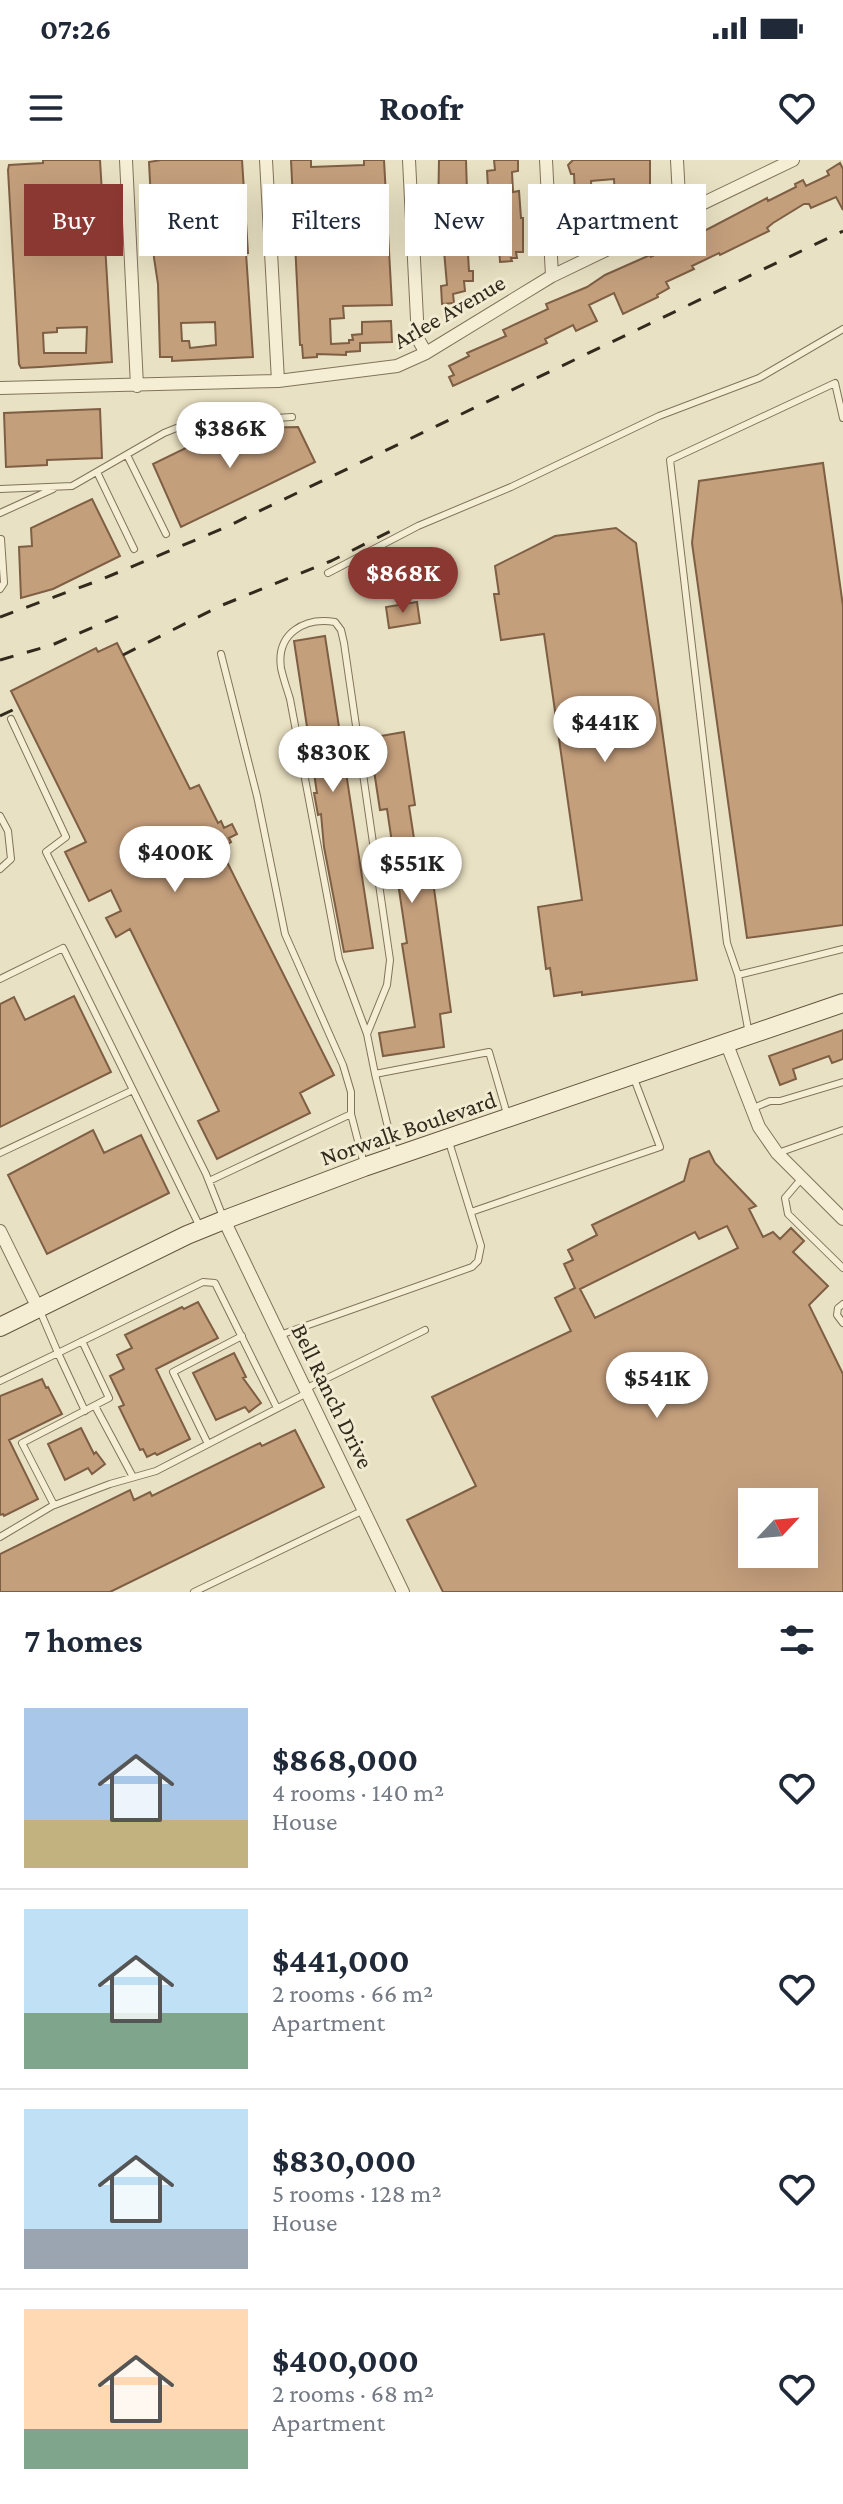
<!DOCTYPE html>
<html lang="en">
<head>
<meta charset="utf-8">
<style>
  body { margin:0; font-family:"Crimson Pro",serif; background:#f6f6f7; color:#1f2937; height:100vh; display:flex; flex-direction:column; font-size:30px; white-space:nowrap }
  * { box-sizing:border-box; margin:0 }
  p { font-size:26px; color:#747a83 }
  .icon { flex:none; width:44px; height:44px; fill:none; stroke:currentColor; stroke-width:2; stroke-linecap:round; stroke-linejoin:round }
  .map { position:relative; height:1432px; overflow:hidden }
  .side { display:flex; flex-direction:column; background:#fff; flex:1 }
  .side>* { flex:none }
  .guide { position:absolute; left:24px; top:24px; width:796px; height:72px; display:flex; gap:16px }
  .needle { width:52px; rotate:64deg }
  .buttons { position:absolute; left:738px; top:1328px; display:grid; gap:16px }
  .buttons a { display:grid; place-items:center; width:80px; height:80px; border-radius:0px; background:#fff; box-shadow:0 8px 32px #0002; font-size:40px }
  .price { position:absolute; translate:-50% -68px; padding:0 18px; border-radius:28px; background:#fff; color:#222; font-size:26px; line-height:52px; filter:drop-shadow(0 2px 4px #0008) }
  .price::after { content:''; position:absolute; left:50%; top:48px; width:24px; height:18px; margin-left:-12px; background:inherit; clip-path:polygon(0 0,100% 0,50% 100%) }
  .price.selected { background:#8a3831; color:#fff }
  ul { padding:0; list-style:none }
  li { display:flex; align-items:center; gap:24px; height:200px; padding:0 24px }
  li+li { border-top:2px solid #e0e1e3 }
  li span { display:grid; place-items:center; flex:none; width:224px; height:160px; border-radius:0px; color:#555 }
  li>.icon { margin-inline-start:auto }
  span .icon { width:96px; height:96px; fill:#fffc; stroke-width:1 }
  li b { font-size:34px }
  h2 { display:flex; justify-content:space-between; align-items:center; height:96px; padding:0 24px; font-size:34px }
  .chip { padding:0 28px; border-radius:0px; background:#fff; box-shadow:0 8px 32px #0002; font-size:28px; line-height:72px }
  .chip.selected { background:#8a3831; color:#fff }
  .status { display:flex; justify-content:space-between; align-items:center; height:56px; padding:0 40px; background:#fff; direction:ltr }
  .status svg { height:22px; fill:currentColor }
  header { display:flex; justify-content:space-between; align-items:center; height:104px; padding:0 24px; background:#fff; font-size:36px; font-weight:700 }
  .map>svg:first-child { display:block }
</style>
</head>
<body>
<div class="status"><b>07:26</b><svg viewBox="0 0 49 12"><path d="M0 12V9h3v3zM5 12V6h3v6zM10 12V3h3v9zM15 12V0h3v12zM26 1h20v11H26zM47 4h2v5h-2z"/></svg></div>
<header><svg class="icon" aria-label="menu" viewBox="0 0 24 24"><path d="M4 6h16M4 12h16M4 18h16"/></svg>Roofr<svg class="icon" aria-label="heart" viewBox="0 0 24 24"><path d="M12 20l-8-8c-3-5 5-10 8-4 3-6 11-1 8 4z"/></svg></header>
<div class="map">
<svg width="843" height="1432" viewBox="0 0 843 1432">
  <rect width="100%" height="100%" fill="#e9e1c3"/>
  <!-- building -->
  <path fill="#c49f7c" stroke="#7e5f44" stroke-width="2" fill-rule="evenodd" d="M43 0H100L112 202 40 207 21 208 19 204 8 10 9 5 43 3ZM87 167 86 193H44L43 173 57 172V168Z
    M161 0H242L248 93H246L253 197 172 201V197H160L158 124 154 98 149 2ZM215 162 216 185 190 188 189 181H182L181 163Z
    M291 0H311V7L364 5V0H384L392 145 343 146 344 158 330 159 331 184 349 183V180H353L352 175 362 174V162L391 161 392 182 360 183V191L346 192V195L317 194V197L303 198 302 185H300Z
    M439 0H466L467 32 473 31 474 42 461 43 465 94H468L469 111H473V121H464L465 131 453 134 454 143 442 144 441 126 447 125 441 57H438Z
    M494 0H518V11L512 12 513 32 519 31 521 58H523V92H516L517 98H511L512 101 500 102 498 74H495L494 56H498L497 27 488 28 487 11 495 10Z
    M573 0H650V35H645V44L627 46 628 54H616L614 19 591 21 592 38H596V49L612 48 613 62 601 63 602 68 593 71 572 72 573 35H575L574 14H571L568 5Z
    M840 3 843 9V50L836 37 811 48 809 44H804L773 63 767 68 769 71 720 95 719 93 692 106 694 109 666 122 669 128 657 135 658 137 623 154 614 133 589 145 597 161 576 171 573 165 545 179 547 183 453 226 449 217 454 215 449 206 469 196 467 193 506 176 503 170 548 149 546 144 587 127 605 115 650 95 651 97 697 72 698 74 710 68 767 38 768 41 796 27 795 24 803 20 806 26 829 15 827 11Z
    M100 249 102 298 47 300V305L6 307 4 253Z
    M298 267 315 302 181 367 153 304 200 281 205 292 256 268Z
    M823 303 843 446V765L747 778 692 383 699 321Z
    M92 339 120 396 53 429 21 438 19 387 32 386 31 368Z
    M616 368 636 383 697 820 582 835V832L554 836 550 808 546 809 538 747 582 740 544 474 501 480 494 434H499L495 406 555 376Z
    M417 442 420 463 389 468 386 447Z
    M325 476 373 788 344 792 324 687 321 654 318 655 314 633H317L294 481Z
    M117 483 190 629 199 625 218 663 221 661 224 668 232 664 237 674 229 678 231 682 220 688 334 915 300 933 310 953 217 999 198 961 219 951 130 769 116 777 106 758 121 751 111 730 89 741 65 692 86 682 11 531 96 488 98 492Z
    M404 572 415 645 409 646 415 685 426 683 427 692 416 694 419 716 432 714 451 852 440 854 444 887 383 896 379 873 415 867 402 784 407 783 387 649 380 650 369 578Z
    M74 836 111 912 0 967V844L14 837 25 860Z
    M843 870V899L832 903 829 896 793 909 796 919 780 925 769 896Z
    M93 970 104 993 141 975 169 1033 47 1094 8 1015Z
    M709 991 715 1003 756 1046 749 1049 763 1077 773 1072 780 1079 791 1068 804 1081 793 1092 828 1126 809 1145 843 1214V1432H443L407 1360 476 1326 432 1237 571 1171 555 1138 575 1128 564 1104 573 1100 568 1090 597 1075 592 1065 684 1021 690 999ZM727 1066 738 1088 595 1158 580 1129 695 1072 699 1079ZM752 1342H804V1394H752Z
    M198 1142 218 1178 156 1209 190 1279 157 1295 155 1293 147 1297 143 1289 140 1290 119 1247 124 1245 110 1216 124 1209 117 1195 132 1188 125 1175 182 1147 184 1149Z
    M234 1193 246 1217 243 1218 261 1243 249 1252 245 1247 216 1260 193 1213Z
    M42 1219 46 1228 48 1227 62 1254 9 1280 38 1339 4 1356 3 1354 0 1355V1236Z
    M81 1268 94 1294 96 1292 105 1304 92 1314 88 1308 65 1320 48 1284Z
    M295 1270 324 1327 110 1432H0V1394L130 1330 134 1340 150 1332 152 1336 260 1283 262 1286Z"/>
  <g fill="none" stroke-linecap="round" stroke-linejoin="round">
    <!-- service casing -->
    <g stroke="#81735b" stroke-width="8">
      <path id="service" d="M127 295 166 374
        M97 312 134 389
        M0 329 72 326 164 273 189 263 292 257
        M0 353 53 329
        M328 413 418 366 511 327 659 256 759 218 843 169
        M0 429 4 423 1 379
        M221 494 257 636 285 774 343 905 351 932V954
        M11 559 66 677 46 692 206 1014 223 1057
        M0 656 8 671 11 699 0 709
        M738 815 727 783 670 300 835 223 843 258
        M0 819 63 788 133 930 0 993
        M367 874 387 825 390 800 344 483 341 470 335 462C305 457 276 473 281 508 283 518 287 529 290 539L339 799 367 874 375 914
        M749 874 738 815 843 789
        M133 930 200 1067
        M751 949 770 941H780L843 922
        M778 993 843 970
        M395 996 375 914 489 892 507 954
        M802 1018 785 1038 788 1054 843 1108
        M209 1021 351 954 364 1004
        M471 1052 660 987 633 916
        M843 1144 838 1148 837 1155 843 1163
        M280 1175 472 1107 478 1101 481 1086 449 982
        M0 1221 58 1193 40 1151
        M305 1229 425 1170
        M95 1246 133 1317
        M85 1251 58 1193 203 1122 215 1123 277 1248
        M208 1284 173 1212 242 1176
        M54 1345 22 1283 109 1238 82 1181
        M0 1377 52 1346 110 1324 156 1311 307 1233
        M194 1432 364 1350"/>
    </g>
    <!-- minor casing -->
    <g stroke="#81735b" stroke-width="14">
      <path id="minor" d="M126 0 137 226
        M266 0 278 221
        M409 0 418 179 426 193
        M546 0 552 116
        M677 0 680 55
        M0 228 278 221 397 206 426 193 552 116 793 0
        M726 882 759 967 777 993 843 1059
        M224 1060 403 1432
        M0 1071 38 1148"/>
    </g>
    <!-- secondary casing -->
    <g stroke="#63543f" stroke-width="20">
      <path id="secondary" d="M0 1167 187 1075 224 1060 364 1007 843 843"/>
    </g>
    <!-- service -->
    <use href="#service" stroke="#f5eed5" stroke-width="6"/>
    <!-- minor -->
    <use href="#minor" stroke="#f5eed5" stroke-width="12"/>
    <!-- secondary -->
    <use href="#secondary" stroke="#f5eed5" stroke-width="18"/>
    <!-- rail -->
    <path stroke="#332a1e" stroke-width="3" stroke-dasharray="14 14" stroke-linecap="butt" d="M0 457 100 420 224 368 843 71
      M123 495 220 446 331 401 393 370
      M0 500 52 485 121 455
      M0 556 19 547"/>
  </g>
  <g text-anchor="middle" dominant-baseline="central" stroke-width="6" stroke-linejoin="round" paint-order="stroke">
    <!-- street labels -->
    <g font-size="24" fill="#332a1e" stroke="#f1ebd1">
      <text transform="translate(449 151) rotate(-30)">Arlee Avenue</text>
      <text transform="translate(408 968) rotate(-19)">Norwalk Boulevard</text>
      <text transform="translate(333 1236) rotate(64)">Bell Ranch Drive</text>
    </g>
  </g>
</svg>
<div class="buttons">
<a><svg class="needle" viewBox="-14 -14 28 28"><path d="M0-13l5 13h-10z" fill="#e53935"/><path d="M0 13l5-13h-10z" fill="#747a83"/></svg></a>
</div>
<b class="price" style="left:230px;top:310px">$386K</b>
<b class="price selected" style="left:403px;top:455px">$868K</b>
<b class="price" style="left:605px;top:604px">$441K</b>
<b class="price" style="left:333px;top:634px">$830K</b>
<b class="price" style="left:175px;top:734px">$400K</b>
<b class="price" style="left:412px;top:745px">$551K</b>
<b class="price" style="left:657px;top:1260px">$541K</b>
<div class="guide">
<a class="chip selected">Buy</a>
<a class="chip">Rent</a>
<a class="chip">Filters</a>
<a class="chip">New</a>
<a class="chip">Apartment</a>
</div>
</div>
<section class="side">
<h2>7 homes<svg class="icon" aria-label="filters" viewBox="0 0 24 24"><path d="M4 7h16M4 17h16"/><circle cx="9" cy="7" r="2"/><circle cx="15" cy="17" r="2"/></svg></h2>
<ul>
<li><span style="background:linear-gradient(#a9c7e8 70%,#c2b280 0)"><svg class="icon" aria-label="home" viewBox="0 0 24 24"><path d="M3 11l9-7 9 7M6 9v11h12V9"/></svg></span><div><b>$868,000</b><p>4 rooms · 140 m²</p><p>House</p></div><svg class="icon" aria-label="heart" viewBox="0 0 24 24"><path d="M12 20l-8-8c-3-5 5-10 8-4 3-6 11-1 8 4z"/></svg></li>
<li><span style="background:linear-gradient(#bfe0f5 65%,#7fa58c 0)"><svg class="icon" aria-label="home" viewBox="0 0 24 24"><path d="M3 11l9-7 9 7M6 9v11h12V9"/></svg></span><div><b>$441,000</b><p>2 rooms · 66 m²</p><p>Apartment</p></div><svg class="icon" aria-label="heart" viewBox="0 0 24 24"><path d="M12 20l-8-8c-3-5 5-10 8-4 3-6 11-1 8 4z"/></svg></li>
<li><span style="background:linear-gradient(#bfe0f5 75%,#9aa5b1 0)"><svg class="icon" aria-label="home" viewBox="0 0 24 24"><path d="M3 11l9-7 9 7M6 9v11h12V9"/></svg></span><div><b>$830,000</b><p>5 rooms · 128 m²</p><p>House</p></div><svg class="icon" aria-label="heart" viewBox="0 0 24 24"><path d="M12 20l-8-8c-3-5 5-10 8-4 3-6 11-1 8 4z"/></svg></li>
<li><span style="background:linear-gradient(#ffd9b3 75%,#7fa58c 0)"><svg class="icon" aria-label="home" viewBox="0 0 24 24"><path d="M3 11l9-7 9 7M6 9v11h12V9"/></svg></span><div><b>$400,000</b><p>2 rooms · 68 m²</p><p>Apartment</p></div><svg class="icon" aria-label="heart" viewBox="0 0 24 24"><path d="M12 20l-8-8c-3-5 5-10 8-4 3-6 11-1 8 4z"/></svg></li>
</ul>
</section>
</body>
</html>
